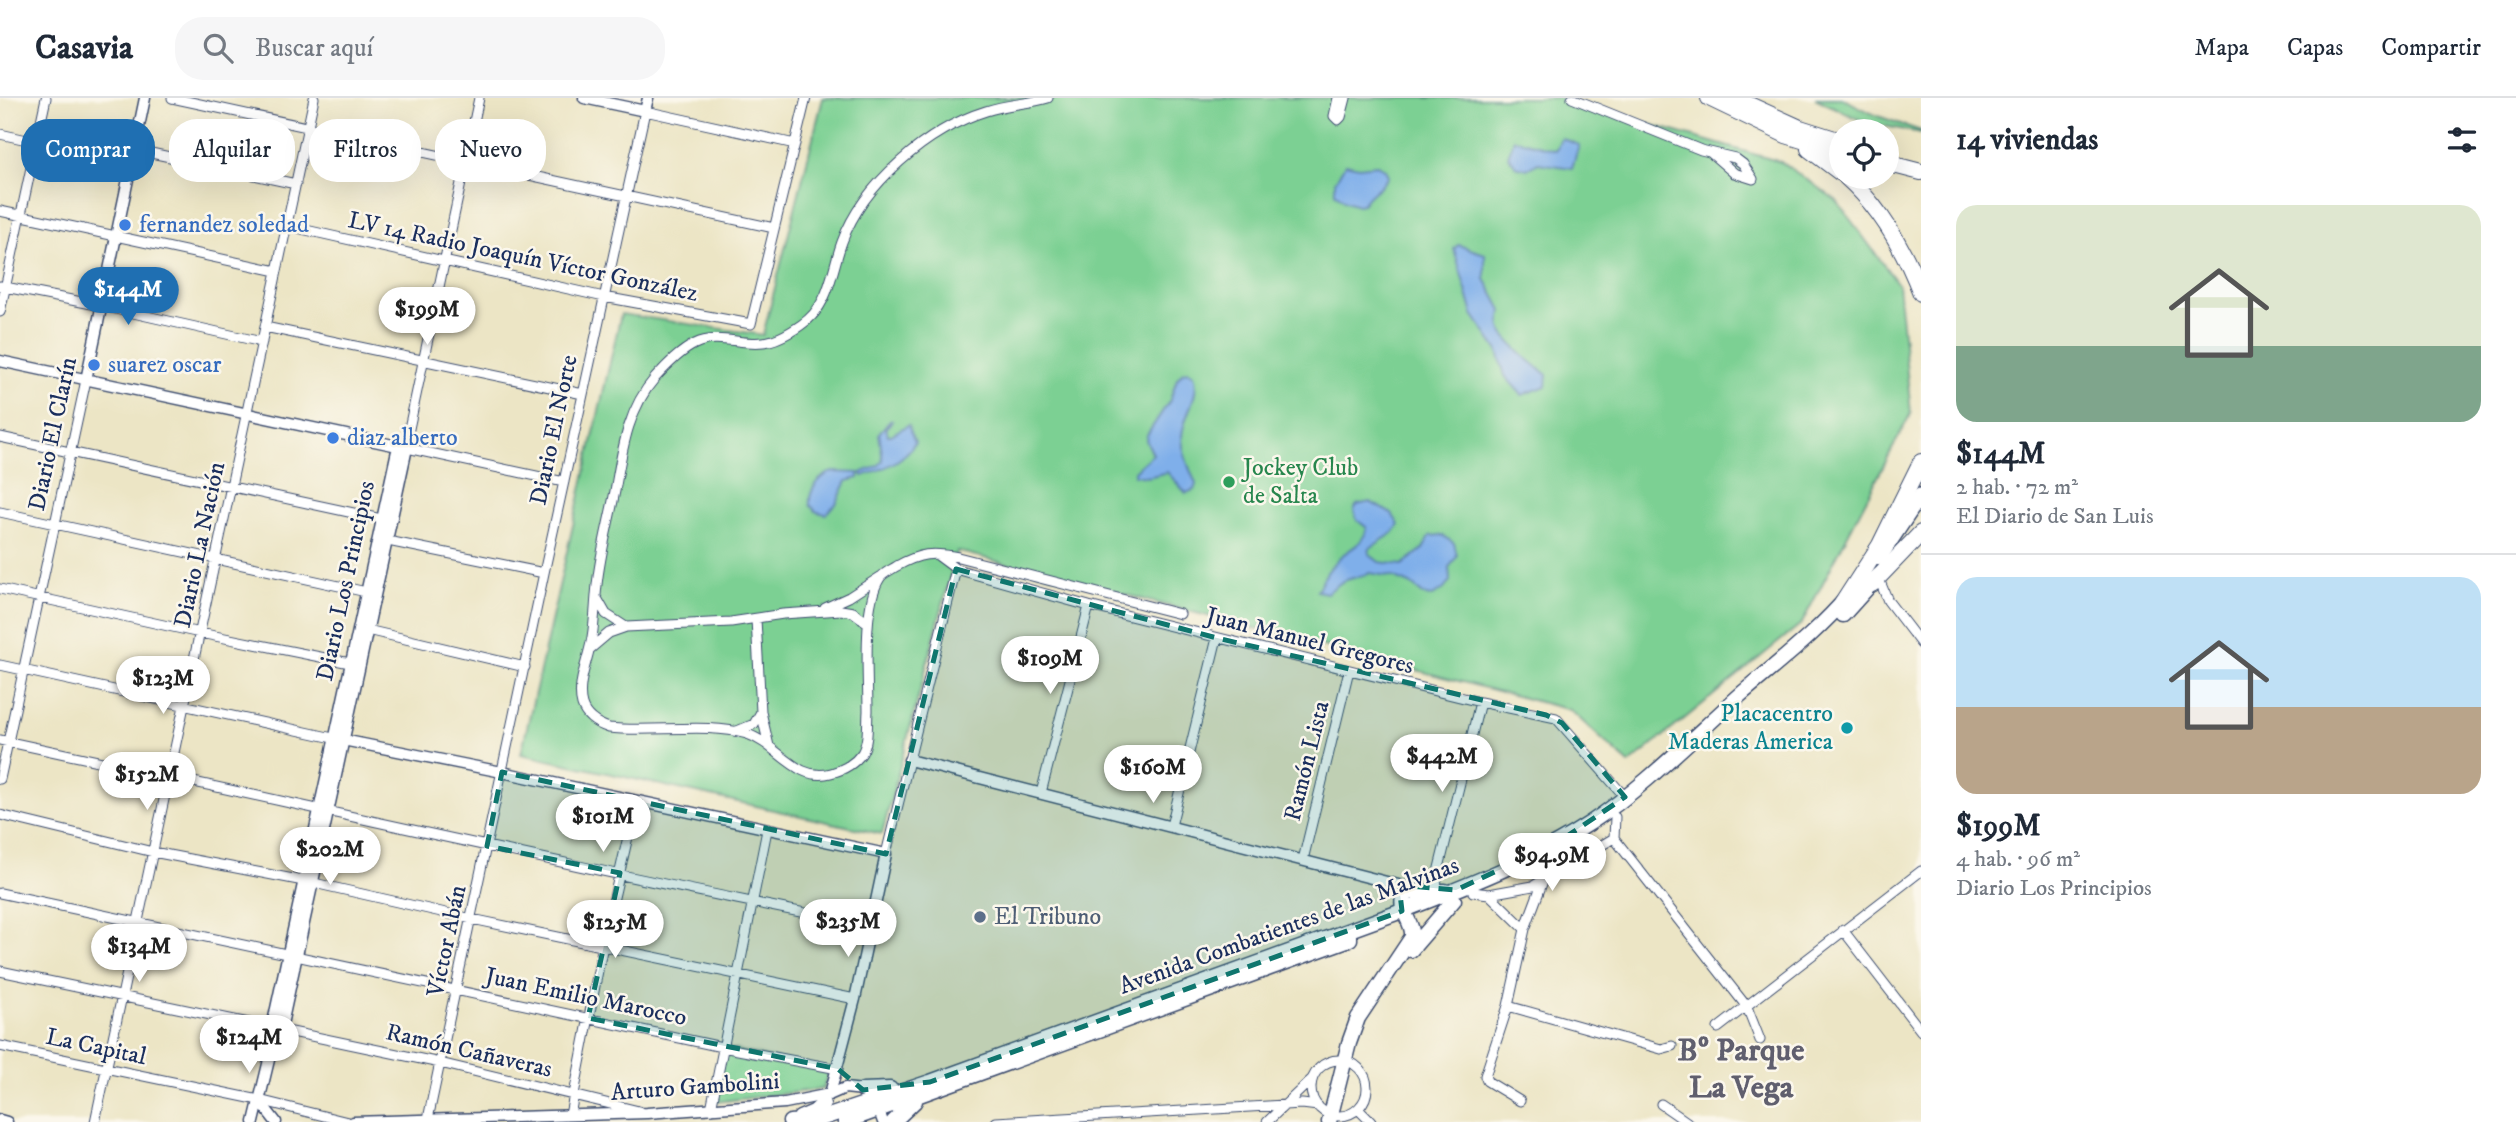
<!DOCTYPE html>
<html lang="es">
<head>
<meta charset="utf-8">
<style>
  body { margin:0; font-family:"IM FELL DW Pica",serif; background:#f6f6f7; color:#1f2937; height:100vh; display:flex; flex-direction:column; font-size:26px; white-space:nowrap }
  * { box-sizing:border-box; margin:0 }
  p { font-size:23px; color:#747a83 }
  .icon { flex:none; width:38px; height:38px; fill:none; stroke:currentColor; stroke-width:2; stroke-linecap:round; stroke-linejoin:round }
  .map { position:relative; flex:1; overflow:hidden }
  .side { display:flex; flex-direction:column; background:#fff; width:595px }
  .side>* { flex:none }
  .banner { position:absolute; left:21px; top:21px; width:665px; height:63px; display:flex; gap:14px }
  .controls { position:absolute; left:1829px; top:21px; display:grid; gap:14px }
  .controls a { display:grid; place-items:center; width:70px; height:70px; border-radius:50%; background:#fff; box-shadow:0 7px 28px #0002; font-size:35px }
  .price { position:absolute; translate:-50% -60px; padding:0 16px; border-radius:24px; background:#fff; color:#222; font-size:23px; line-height:46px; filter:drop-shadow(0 2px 4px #0008) }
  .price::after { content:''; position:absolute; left:50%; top:42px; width:21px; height:16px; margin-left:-10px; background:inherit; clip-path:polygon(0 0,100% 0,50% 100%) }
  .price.active { background:#1f6fb2; color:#fff }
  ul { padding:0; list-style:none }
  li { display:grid; align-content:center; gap:14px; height:371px; padding:0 35px }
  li+li { border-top:2px solid #e0e1e3 }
  li span { display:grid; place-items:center; height:217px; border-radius:21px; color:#555 }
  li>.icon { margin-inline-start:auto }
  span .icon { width:126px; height:126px; fill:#fffc; stroke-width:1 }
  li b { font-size:30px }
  h2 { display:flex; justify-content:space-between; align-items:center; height:84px; padding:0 35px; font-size:30px }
  .tag { padding:0 24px; border-radius:28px; background:#fff; box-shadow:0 7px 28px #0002; font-size:24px; line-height:63px }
  .tag.active { background:#1f6fb2; color:#fff }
  header { display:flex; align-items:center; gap:42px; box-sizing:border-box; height:98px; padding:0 35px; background:#fff; border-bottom:2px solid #e0e1e3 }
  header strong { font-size:33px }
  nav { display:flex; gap:38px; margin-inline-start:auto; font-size:24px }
  .search { width:490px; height:63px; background:#f6f6f7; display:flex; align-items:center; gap:18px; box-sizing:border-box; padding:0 24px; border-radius:28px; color:#747a83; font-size:26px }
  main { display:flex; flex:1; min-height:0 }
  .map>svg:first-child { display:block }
</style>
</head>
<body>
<header>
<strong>Casavia</strong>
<div class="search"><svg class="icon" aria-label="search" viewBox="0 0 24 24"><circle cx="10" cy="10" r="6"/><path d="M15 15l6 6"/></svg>Buscar aquí</div>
<nav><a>Mapa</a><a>Capas</a><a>Compartir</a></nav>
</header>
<main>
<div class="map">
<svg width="1921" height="1024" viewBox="0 0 1921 1024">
  <rect width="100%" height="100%" fill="#fbf7ec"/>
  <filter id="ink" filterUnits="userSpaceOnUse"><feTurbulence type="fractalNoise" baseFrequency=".0143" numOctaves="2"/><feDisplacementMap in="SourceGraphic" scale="14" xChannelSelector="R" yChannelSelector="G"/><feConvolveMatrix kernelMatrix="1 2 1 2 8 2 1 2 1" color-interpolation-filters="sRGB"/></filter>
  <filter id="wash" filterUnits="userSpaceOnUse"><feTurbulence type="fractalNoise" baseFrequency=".00686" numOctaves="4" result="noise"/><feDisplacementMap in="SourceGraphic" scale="28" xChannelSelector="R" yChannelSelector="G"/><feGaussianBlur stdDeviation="1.57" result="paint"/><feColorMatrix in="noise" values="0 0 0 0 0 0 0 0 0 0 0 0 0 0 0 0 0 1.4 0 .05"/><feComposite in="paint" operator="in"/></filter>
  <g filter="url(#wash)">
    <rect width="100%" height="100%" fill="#ece5c5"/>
    <!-- green -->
    <path fill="#7cd093" stroke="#4c8078" stroke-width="2" d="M823 0H1558L1781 64 1836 102 1898 186 1911 315 1802 525 1629 666 1570 612 957 453 882 736 521 656 621 216 763 237Z
      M1815 0H1842L1875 17 1921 33V35L1864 24Z
      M722 949 829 973 823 991 716 1004Z"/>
    <!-- water -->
    <path fill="#7fafea" stroke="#4d6fa4" stroke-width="2" d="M1561 40 1579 47 1572 70 1538 65 1527 71 1516 68 1508 58 1514 41 1556 52Z
      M1345 66 1359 69 1377 67 1385 71 1388 78C1383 90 1367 95 1363 106L1358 107 1346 103 1335 95V84Z
      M1458 147 1485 156V181L1502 212 1500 226 1503 236 1520 255 1547 277 1546 288 1522 297 1505 278 1498 253 1473 216 1454 151Z
      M1188 273 1194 277C1201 298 1183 317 1182 338 1182 355 1190 372 1196 386L1194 392 1186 395 1167 374 1148 379 1134 377V373L1153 356 1146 342 1147 337 1170 302 1177 281 1183 274Z
      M890 322 892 323 886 330 888 337H891L908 327 915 344C905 363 883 371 863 378L861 375 878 368 883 363 879 335Z
      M833 374 859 375V380L847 383 836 406 826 416 817 414 810 407C808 393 820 377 833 374Z
      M1370 404 1392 416 1399 427 1393 435 1370 450 1369 456 1379 464 1402 467 1423 451 1430 438 1442 437 1454 445 1457 458 1449 470 1450 483 1444 491 1431 499 1426 498 1410 486 1393 479 1370 475 1343 483 1327 495 1317 493C1323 480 1330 468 1340 459 1352 449 1363 447 1367 430L1357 422 1354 412 1357 407Z"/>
  </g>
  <g filter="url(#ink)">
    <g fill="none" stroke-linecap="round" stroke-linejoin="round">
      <!-- minor casing -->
      <g stroke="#3a4a6d" stroke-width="11">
        <path id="minor" d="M172 0 774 130
          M479 0 407 340V350L564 384
          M1048 0C1028 6 1007 6 986 13 928 31 863 86 842 144 831 174 830 208 801 227 791 234 775 243 763 244 740 247 717 235 695 246 680 253 666 268 655 280 627 312 622 354 615 393 609 424 600 456 597 487 595 504 595 522 592 539 589 560 576 586 582 607 586 620 597 626 609 630 651 635 708 624 747 636 778 646 796 685 831 675 843 672 855 665 862 655 869 643 867 626 868 613 868 580 862 507 880 480 883 475 891 472 897 468 920 455 932 454 958 459L1180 516
          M1338 0 1334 18 1338 22 1341 19 1346 0
          M1572 0 1701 52 1735 60 1743 66 1753 81 1734 75 1711 55
          M39 31 296 86
          M0 36 36 44
          M0 113 277 173
          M288 128 604 199 751 226 806 0
          M0 188 102 208 262 244
          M0 214 46 0
          M265 229 583 296
          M0 339 386 422
          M0 414 371 495
          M383 442 544 475
          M937 457 956 471 1089 508 1480 604 1556 620 1625 699
          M1879 481 1888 503 1921 546
          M0 491 200 535 355 566
          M598 502 606 516 626 529
          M825 510 849 499 880 479
          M756 521 761 614 769 648
          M367 532 525 569
          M590 551 609 535 626 529 731 524 783 516 841 512 853 514 868 525
          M0 567 333 640
          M737 633 754 626 761 614
          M0 642C290 704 580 771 871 828
          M0 681 86 282
          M1041 695 1089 508
          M0 717 153 754 314 785 472 821 855 901
          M1615 719 1614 740 1747 909 1760 942
          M1171 728 1217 540
          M886 756 956 471
          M1303 762 1349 572
          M1436 794 1437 778 1480 604
          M1473 794 1489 796 1533 788 1614 740
          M0 795 722 949 838 971
          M1489 796 1525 831
          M1843 832 1921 933
          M0 873 440 965 639 1013
          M1508 908 1661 951 1672 948
          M1718 930 1921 773
          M0 948 259 1002 348 1024
          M1311 990a28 28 0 1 1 56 0a28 28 0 1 1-56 0Z
          M1520 1003 1487 983 1485 978 1508 908 1525 831 1543 783
          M1661 1006 1687 1024
          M711 1011 767 732
          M1358 1011 1371 1024
          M570 1017 603 847 636 704
          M428 1021 544 475 645 13 795 46
          M95 1024 314 0
          M996 1024 1302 1006 1318 1008
          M1267 1024 1312 981"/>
      </g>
      <!-- tertiary casing -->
      <g stroke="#3a4a6d" stroke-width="13">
        <path id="tertiary" d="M584 0 645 13 648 0
          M0 263 407 350 281 931 275 937 254 1024
          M86 282 145 0
          M333 640 502 674 886 756 855 901 830 996
          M909 662 1418 792
          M275 937 272 929 398 348
          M829 997 845 990 863 992 879 1013 883 1024
          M259 1002 276 1024
          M0 1022 7 1024
          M353 1024 647 1015 785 1005 830 996"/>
      </g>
      <!-- primary casing -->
      <g stroke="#3a4a6d" stroke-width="17">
        <path id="primary" d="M1879 460 1921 397
          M1843 517 1879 477
          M1411 852 1454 802
          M863 992 890 991
          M800 1020 814 1014 823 1006
          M790 1024 820 1021 930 984 1402 813C1466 788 1532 763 1590 725 1643 690 1692 640 1739 598 1776 566 1817 535 1849 497
          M845 1024 1350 841
          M893 1024 915 1003
          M1329 1024 1349 945 1358 920 1412 839C1414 824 1399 815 1403 799L1410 794 1445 793"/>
      </g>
      <!-- trunk casing -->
      <g stroke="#3a4a6d" stroke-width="18">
        <path id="trunk" d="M1709 0 1786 37 1841 54
          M1734 0 1800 30 1841 43
          M1809 51 1841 75
          M1886 65 1921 74
          M1846 79C1881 110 1904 151 1921 195
          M1872 486 1921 435
          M1842 506 1880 447 1921 364"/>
      </g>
      <!-- minor -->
      <use href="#minor" stroke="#fff" stroke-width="9"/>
      <!-- tertiary -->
      <use href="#tertiary" stroke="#fff" stroke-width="10"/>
      <!-- primary -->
      <use href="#primary" stroke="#fff" stroke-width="14"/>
      <!-- trunk -->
      <use href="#trunk" stroke="#fff" stroke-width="16"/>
    </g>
  </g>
  <!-- marked area -->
  <path fill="#0f766e" fill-opacity="0.2" stroke="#0f766e" stroke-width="5" stroke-dasharray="14 9" stroke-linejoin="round" d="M956 471 1217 540 1546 617 1562 625 1625 699 1557 745 1456 792 1399 787 1402 813 930 984 863 992 838 971 588 920 620 775 487 748 502 674 886 756Z"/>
  <!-- markers -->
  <g fill="#3f7fe0" stroke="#fbf7ec" stroke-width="2.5">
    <circle cx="125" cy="127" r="7"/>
    <circle cx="94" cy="267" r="7"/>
    <circle cx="333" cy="340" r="7"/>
  </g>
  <circle fill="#2e9e5b" stroke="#fbf7ec" stroke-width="2.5" cx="1229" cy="384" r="7"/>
  <circle fill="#0f9aa8" stroke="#fbf7ec" stroke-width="2.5" cx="1847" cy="630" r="7"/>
  <circle fill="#5c6f8a" stroke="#fbf7ec" stroke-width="2.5" cx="980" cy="819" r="7"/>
  <g text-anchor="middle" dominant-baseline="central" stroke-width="5" stroke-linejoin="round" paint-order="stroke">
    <!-- shop labels -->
    <g font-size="24" fill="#366cbe" stroke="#fbf7ec" text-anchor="start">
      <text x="139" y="127">fernandez soledad</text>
      <text x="108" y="267">suarez oscar</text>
      <text x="347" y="340">diaz alberto</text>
    </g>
    <!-- street labels -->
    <g font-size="24" fill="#1b2f5e" stroke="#fbf7ec">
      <text transform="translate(523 159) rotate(12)">LV 14 Radio Joaquín Víctor González</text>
      <text transform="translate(554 332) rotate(-78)">Diario El Norte</text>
      <text transform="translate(53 336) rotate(-78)">Diario El Clarín</text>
      <text transform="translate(200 447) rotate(-78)">Diario La Nación</text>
      <text transform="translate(346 483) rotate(-78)">Diario Los Principios</text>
      <text transform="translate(1310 543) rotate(14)">Juan Manuel Gregores</text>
      <text transform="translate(1307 663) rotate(-76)">Ramón Lista</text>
      <text transform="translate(1289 828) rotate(-20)">Avenida Combatientes de las Malvinas</text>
      <text transform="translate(447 843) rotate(-78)">Víctor Abán</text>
      <text transform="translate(586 899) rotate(12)">Juan Emilio Marocco</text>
      <text transform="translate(96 949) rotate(12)">La Capital</text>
      <text transform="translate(469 953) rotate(13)">Ramón Cañaveras</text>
      <text transform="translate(695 989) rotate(-4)">Arturo Gambolini</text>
    </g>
    <!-- leisure labels -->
    <g font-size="24" fill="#27864d" stroke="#fbf7ec" text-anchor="start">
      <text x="1243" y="370">Jockey Club<tspan x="1243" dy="28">de Salta</tspan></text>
    </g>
    <!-- culture labels -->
    <g font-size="24" fill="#0d838f" stroke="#fbf7ec" text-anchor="end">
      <text x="1833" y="616">Placacentro<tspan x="1833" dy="28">Maderas America</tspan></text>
    </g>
    <!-- service labels -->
    <g font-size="24" fill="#4e5e75" stroke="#fbf7ec" text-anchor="start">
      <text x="994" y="819">El Tribuno</text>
    </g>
    <!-- district labels -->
    <g font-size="32" font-weight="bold" fill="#605f6e" stroke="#fbf7ec">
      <text x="1741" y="953">Bº Parque<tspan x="1741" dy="37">La Vega</tspan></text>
    </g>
  </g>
</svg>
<div class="controls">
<a><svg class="icon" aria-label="locate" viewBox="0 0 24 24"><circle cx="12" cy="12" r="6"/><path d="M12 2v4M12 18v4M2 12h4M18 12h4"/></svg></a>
</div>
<b class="price active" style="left:128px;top:229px">$144M</b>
<b class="price" style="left:427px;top:249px">$199M</b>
<b class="price" style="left:1050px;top:598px">$109M</b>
<b class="price" style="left:163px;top:618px">$123M</b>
<b class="price" style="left:1442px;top:696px">$442M</b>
<b class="price" style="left:1153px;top:707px">$160M</b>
<b class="price" style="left:147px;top:714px">$152M</b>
<b class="price" style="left:603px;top:756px">$101M</b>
<b class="price" style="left:330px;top:789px">$202M</b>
<b class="price" style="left:1552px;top:795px">$94.9M</b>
<b class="price" style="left:848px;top:861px">$235M</b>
<b class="price" style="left:615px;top:862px">$125M</b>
<b class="price" style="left:139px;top:886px">$134M</b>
<b class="price" style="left:249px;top:977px">$124M</b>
<div class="banner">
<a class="tag active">Comprar</a>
<a class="tag">Alquilar</a>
<a class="tag">Filtros</a>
<a class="tag">Nuevo</a>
</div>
</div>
<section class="side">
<h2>14 viviendas<svg class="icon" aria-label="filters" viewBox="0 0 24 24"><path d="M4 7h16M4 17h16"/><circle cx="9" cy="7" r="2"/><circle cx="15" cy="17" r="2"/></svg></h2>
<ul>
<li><span style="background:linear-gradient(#dfe7d0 65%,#7fa58c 0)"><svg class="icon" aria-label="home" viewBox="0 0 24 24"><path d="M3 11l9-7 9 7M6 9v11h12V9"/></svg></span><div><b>$144M</b><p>2 hab. · 72 m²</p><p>El Diario de San Luis</p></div></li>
<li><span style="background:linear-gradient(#bfe0f5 60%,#b9a48a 0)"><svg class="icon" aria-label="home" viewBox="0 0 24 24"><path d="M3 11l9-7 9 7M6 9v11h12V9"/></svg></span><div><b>$199M</b><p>4 hab. · 96 m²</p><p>Diario Los Principios</p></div></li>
</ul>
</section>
</main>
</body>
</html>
